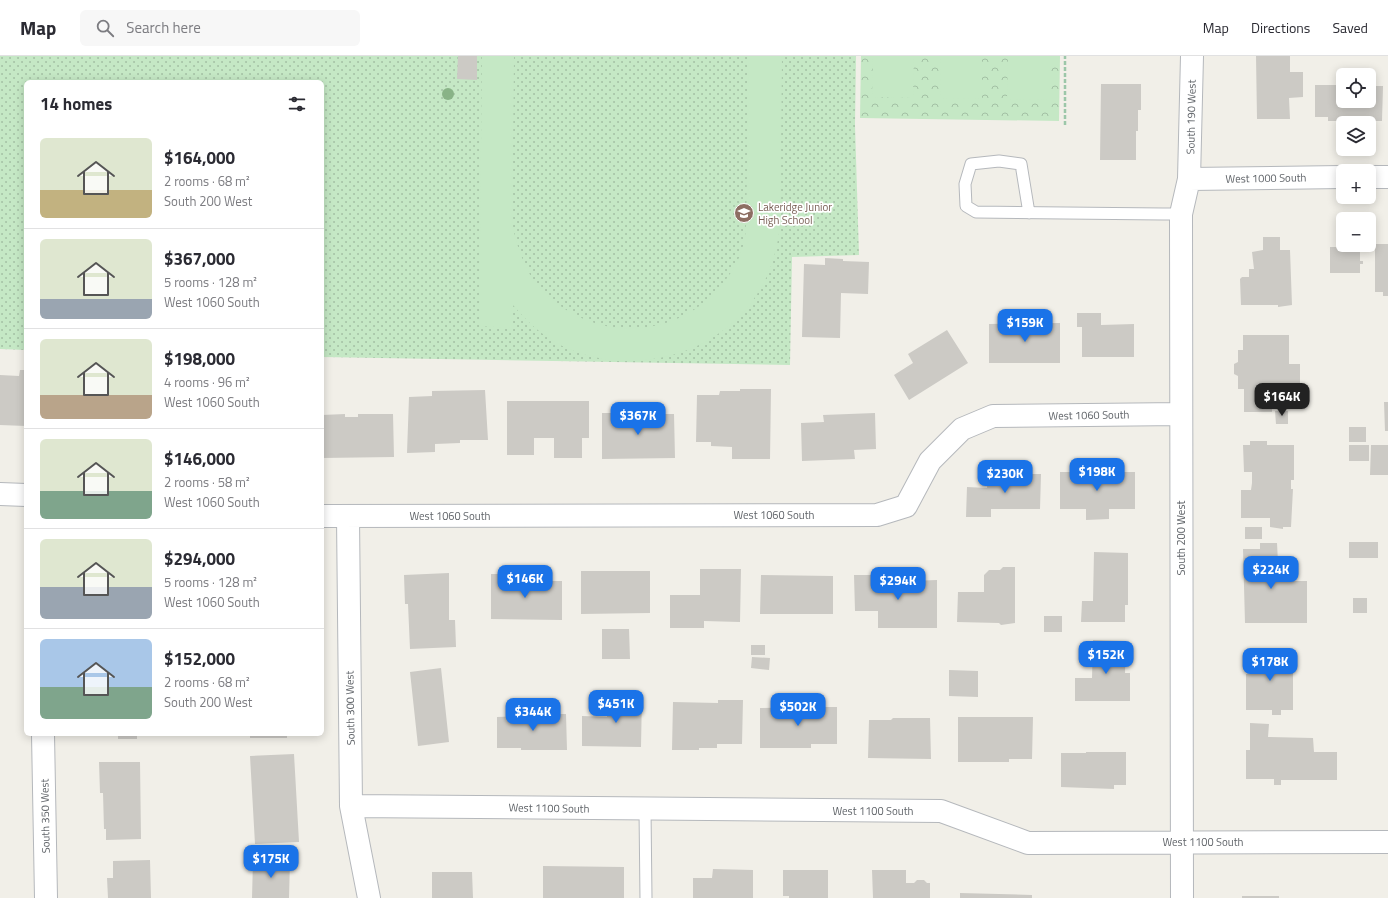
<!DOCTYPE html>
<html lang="en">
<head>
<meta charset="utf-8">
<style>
  body { margin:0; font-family:"Titillium Web",sans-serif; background:#f7f7f7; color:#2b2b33; height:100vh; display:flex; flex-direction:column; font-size:15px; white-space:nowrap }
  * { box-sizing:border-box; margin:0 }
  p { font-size:13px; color:#7c7c81 }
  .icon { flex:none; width:22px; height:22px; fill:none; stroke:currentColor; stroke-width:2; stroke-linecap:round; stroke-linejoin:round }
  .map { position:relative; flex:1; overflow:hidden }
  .side { position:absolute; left:24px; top:24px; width:300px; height:656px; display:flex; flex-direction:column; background:#fff; border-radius:6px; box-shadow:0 2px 10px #0003 }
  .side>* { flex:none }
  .buttons { position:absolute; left:1336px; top:12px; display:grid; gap:8px }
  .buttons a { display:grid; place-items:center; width:40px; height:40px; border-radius:6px; background:#fff; box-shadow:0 2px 10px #0003; font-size:20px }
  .price { position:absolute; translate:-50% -34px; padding:0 9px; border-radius:8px; background:#1a73e8; color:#fff; font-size:13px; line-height:26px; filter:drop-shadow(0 1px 2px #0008) }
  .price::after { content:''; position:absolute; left:50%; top:24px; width:12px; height:9px; margin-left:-6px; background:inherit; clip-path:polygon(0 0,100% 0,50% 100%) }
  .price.active { background:#222; color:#fff }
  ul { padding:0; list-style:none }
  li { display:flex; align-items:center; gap:12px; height:100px; padding:0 16px }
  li+li { border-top:1px solid #e1e1e2 }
  li span { display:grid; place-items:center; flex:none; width:112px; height:80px; border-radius:6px; color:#555 }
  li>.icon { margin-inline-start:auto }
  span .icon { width:48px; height:48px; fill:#fffc; stroke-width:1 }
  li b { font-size:17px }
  h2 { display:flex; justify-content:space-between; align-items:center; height:48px; padding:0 16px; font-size:17px }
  header { display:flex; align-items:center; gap:24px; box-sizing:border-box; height:56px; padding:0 20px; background:#fff; border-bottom:1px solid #e1e1e2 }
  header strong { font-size:19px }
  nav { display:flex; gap:22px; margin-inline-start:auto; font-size:14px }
  .search { width:280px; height:36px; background:#f7f7f7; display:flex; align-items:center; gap:10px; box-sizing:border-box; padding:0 14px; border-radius:6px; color:#7c7c81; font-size:15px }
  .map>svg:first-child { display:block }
</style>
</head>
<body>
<header>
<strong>Map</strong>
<div class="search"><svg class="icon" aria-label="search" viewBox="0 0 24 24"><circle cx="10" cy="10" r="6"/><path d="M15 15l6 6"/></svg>Search here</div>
<nav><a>Map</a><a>Directions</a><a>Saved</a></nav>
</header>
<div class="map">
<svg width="1388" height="842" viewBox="0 0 1388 842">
  <defs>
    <pattern id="grass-dots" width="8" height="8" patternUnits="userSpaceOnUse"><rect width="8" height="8" fill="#c5e8c5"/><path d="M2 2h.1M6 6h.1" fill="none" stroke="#a3c0a4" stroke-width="1.8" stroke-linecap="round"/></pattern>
    <pattern id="park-crowns" width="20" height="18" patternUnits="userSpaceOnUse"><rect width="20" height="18" fill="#c5e8c5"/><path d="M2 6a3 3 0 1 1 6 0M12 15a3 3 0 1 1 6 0" fill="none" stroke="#a3c0a4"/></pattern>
  </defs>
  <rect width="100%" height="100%" fill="#f1efe8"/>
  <!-- grass -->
  <path fill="url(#grass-dots)" d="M0 0H856L855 69 859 199 792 201 790 309 322 301V26H26V294L0 293Z"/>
  <!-- park -->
  <path fill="url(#park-crowns)" d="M861 0H1060L1059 65 860 62Z"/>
  <!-- garden -->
  <path fill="#c5e8c5" d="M482 0H514L512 168C516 186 522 206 532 222 537 231 546 237 553 244 602 286 677 281 719 232 735 214 744 196 746 173L749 0H782L780 171C777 191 773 210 763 228 725 300 631 324 560 289 542 280 526 264 512 248L511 272 479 270Z
    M873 0H914L913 42 872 41Z
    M941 0H982V43L940 42Z
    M1008 0H1049V44L1007 43Z"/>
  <!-- building -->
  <path fill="#cccac5" d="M458 0H477V24L457 23Z
    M1256 0H1290V16H1303V41L1289 42 1290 63H1257Z
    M1101 28H1141V54H1138V75H1136V104H1100Z
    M1315 29H1343V45H1369V30H1383L1382 65H1328V61H1315Z
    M1263 181H1280V194H1290L1292 249 1278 251V249H1241L1240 223 1242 221H1249V213H1254L1252 196 1263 194Z
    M1375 188H1388V240H1383V236H1375Z
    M1330 191H1360V205H1363V208H1360V217H1330Z
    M825 202 843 203V205L869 206 868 238 841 237 840 282 802 281 804 208 825 209Z
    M1077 257H1101V269L1134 268V301H1082V271H1077Z
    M1060 267V307H989V268Z
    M947 274 968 307 909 344 894 319 913 307 908 298Z
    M1243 279H1289V308H1300V331H1288V333H1282V334L1272 333V356H1244V333H1238V320L1234 318V308L1238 306V294H1243Z
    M20 314H26V370L0 369V319L19 320Z
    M740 333H771L770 403H732V391L711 390V386H696L697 339H719L720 335H740Z
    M485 334 488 384H460V387L435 388V396L407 397 409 341 432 340V335Z
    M507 345H589V382H582V402H554V382H534V399H507Z
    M1384 346H1388V375H1385Z
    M625 353H639V358H674L675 402 602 403V357H625Z
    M1275 355H1288V368H1276Z
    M875 357 876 393 854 394 855 403 802 405 801 367 824 366 823 359Z
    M345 358V361H358V358H393L394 401 322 402V359Z
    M1349 371H1366V386H1349Z
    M1250 385H1267V389H1294V424H1291V433H1293L1291 471H1283V473L1270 471V462H1241V434H1251L1252 427V416H1244L1243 389H1250Z
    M1349 389H1369V405H1349Z
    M1371 389H1388V419H1370Z
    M1060 416H1135V453H1109V463L1086 464V453H1060Z
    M988 418H1041L1040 453H991V461H966L967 431 987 432Z
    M1245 471H1262V483H1245Z
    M1349 486H1378V502H1349Z
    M1260 487H1277L1279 525H1307V567H1245L1243 493H1260Z
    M1094 496 1128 497V549H1125V566H1081L1082 545H1093Z
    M1003 511H1015V567L1001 569 999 567 957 566 958 536H984V519L989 514H1000Z
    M700 513H741L740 566 704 565V572H670V539H700Z
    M581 515H650V557L581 558Z
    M449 517V564H455L456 591 410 593 408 548H405L404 519Z
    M491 518H519V525H562V564L491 563Z
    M761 519 833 520V558H760Z
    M854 519H910V525L937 524V572H878V555H855Z
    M1353 542H1367V557H1353Z
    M1044 560H1062V576H1044Z
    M602 573H629L630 603H602Z
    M1093 584 1126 585 1125 617H1130V645H1075V622H1092Z
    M751 589H765V599H751Z
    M1250 595H1293V654H1281V659H1272V654H1246V618H1250Z
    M752 601 770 602 769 614 751 612Z
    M441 612 449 686 418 690 410 616Z
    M949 614 978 615V641L949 640Z
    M607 639H642L641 691 582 690V660L607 661Z
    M718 644H743L742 688H717V692H699V694H672L673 646 718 647Z
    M811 651H837V688H811V692H760V652Z
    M520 658H566L567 694H521V692H497V661L520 660Z
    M958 661H1033L1032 703H1009V706H958Z
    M893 662H930L931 703 868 702 869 664H891Z
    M1250 667 1269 668 1268 681 1313 682 1314 696H1337V724H1281V729H1274V723H1246V694H1250Z
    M118 678H137V683H118Z
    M250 678H287V682H250Z
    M1086 696H1126V729H1114V733L1061 731V697H1086Z
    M294 698 299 786 255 788 250 700Z
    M99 706H140L141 783 106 784V773H104L103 737H100Z
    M150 804 151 842H108L107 822H113V805Z
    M253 804H290L289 842H252Z
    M543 810 624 811V842H543Z
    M713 813 753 814V842H693V822H712Z
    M783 814H828V842H789V840H783Z
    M872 814H906V827H914L917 824H924L927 827H930V842H873Z
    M432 816H472L473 842H432Z
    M960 837 1032 839V842H960Z
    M1242 840H1279V842H1242Z"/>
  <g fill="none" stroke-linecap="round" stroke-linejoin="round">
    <!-- lane casing -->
    <g stroke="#b5b8bc" stroke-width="13">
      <path id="lane" d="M1029 157 1021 108 999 105 971 108 965 128 966 150 976 156 1163 158H1181
        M645 754 646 842"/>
    </g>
    <!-- street casing -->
    <g stroke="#b5b8bc" stroke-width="24">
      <path id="street" d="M1369 121H1388
        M1189 123 1343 121
        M0 438 26 439
        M322 460 877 459 906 450 930 405 962 373 993 360 1181 358
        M348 461 351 750 369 842
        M43 678 46 842
        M351 750 941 755 1028 787 1388 786
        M1182 842 1181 158 1189 123 1192 0"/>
    </g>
    <!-- path -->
    <path stroke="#9cc7a9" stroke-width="2.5" stroke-dasharray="4 2" stroke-linecap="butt" d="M1065 69V0"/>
    <!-- lane -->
    <use href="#lane" stroke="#fff" stroke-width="11"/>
    <!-- street -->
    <use href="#street" stroke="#fff" stroke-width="22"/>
  </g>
  <!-- trees -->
  <circle fill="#89b387" cx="448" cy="38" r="6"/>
  <!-- icons -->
  <defs>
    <g id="school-disc" transform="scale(1)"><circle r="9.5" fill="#8d6e63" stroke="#fff"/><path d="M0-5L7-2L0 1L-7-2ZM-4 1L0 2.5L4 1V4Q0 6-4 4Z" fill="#fff"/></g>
  </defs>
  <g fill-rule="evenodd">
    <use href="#school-disc" x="744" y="157"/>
  </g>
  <g text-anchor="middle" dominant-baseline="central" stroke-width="3.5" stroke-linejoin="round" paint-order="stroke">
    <!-- street labels -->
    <g font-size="11" fill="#5f6368" stroke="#fff">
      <text transform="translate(1191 61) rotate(-89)">South 190 West</text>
      <text transform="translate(1266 122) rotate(-1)">West 1000 South</text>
      <text transform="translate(1089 359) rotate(-1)">West 1060 South</text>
      <text x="774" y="459">West 1060 South</text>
      <text x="450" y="460">West 1060 South</text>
      <text transform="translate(1181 482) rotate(-90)">South 200 West</text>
      <text transform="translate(350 652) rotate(-91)">South 300 West</text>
      <text transform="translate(549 752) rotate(1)">West 1100 South</text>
      <text x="873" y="755">West 1100 South</text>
      <text transform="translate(45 760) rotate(-91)">South 350 West</text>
      <text x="1203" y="786">West 1100 South</text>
    </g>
    <!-- education labels -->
    <g font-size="11" fill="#785e54" stroke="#fff" text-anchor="start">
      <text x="758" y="151">Lakeridge Junior<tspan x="758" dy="13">High School</tspan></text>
    </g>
  </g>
</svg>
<div class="buttons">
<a><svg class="icon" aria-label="locate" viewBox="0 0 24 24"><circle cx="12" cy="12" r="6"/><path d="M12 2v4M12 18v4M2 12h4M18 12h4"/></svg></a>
<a><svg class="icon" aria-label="layers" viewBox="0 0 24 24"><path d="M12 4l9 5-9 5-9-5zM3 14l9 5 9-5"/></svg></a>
<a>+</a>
<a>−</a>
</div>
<b class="price" style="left:1025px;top:287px">$159K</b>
<b class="price active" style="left:1282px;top:361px">$164K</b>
<b class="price" style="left:638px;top:380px">$367K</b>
<b class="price" style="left:1097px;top:436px">$198K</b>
<b class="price" style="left:1005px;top:438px">$230K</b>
<b class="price" style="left:1271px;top:534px">$224K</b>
<b class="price" style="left:525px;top:543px">$146K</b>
<b class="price" style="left:898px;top:545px">$294K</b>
<b class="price" style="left:1106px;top:619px">$152K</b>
<b class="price" style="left:1270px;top:626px">$178K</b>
<b class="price" style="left:616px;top:668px">$451K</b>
<b class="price" style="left:798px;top:671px">$502K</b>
<b class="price" style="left:533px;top:676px">$344K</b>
<b class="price" style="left:271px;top:823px">$175K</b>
<section class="side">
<h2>14 homes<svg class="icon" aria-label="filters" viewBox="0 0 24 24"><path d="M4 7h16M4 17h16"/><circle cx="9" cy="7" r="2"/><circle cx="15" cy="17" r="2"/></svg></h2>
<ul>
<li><span style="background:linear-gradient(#dfe7d0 65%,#c2b280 0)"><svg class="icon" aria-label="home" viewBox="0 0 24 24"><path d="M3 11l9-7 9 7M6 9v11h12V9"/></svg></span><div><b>$164,000</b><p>2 rooms · 68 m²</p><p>South 200 West</p></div></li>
<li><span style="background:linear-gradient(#dfe7d0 75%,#9aa5b1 0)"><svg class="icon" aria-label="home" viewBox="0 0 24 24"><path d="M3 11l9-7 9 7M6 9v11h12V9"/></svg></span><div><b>$367,000</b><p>5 rooms · 128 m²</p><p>West 1060 South</p></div></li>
<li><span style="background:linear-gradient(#dfe7d0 70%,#b9a48a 0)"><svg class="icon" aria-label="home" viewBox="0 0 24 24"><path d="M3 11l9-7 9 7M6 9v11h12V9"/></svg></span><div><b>$198,000</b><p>4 rooms · 96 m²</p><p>West 1060 South</p></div></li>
<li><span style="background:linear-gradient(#dfe7d0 65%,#7fa58c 0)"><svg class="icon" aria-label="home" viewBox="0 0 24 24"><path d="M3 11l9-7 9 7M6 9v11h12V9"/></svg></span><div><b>$146,000</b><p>2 rooms · 58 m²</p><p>West 1060 South</p></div></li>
<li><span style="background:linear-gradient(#dfe7d0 60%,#9aa5b1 0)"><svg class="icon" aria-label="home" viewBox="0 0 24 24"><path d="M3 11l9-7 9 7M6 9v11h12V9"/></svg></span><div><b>$294,000</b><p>5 rooms · 128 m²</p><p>West 1060 South</p></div></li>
<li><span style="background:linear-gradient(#a9c7e8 60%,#7fa58c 0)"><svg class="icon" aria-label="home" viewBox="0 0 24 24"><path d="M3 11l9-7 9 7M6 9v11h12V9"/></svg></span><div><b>$152,000</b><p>2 rooms · 68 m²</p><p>South 200 West</p></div></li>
</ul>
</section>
</div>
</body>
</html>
